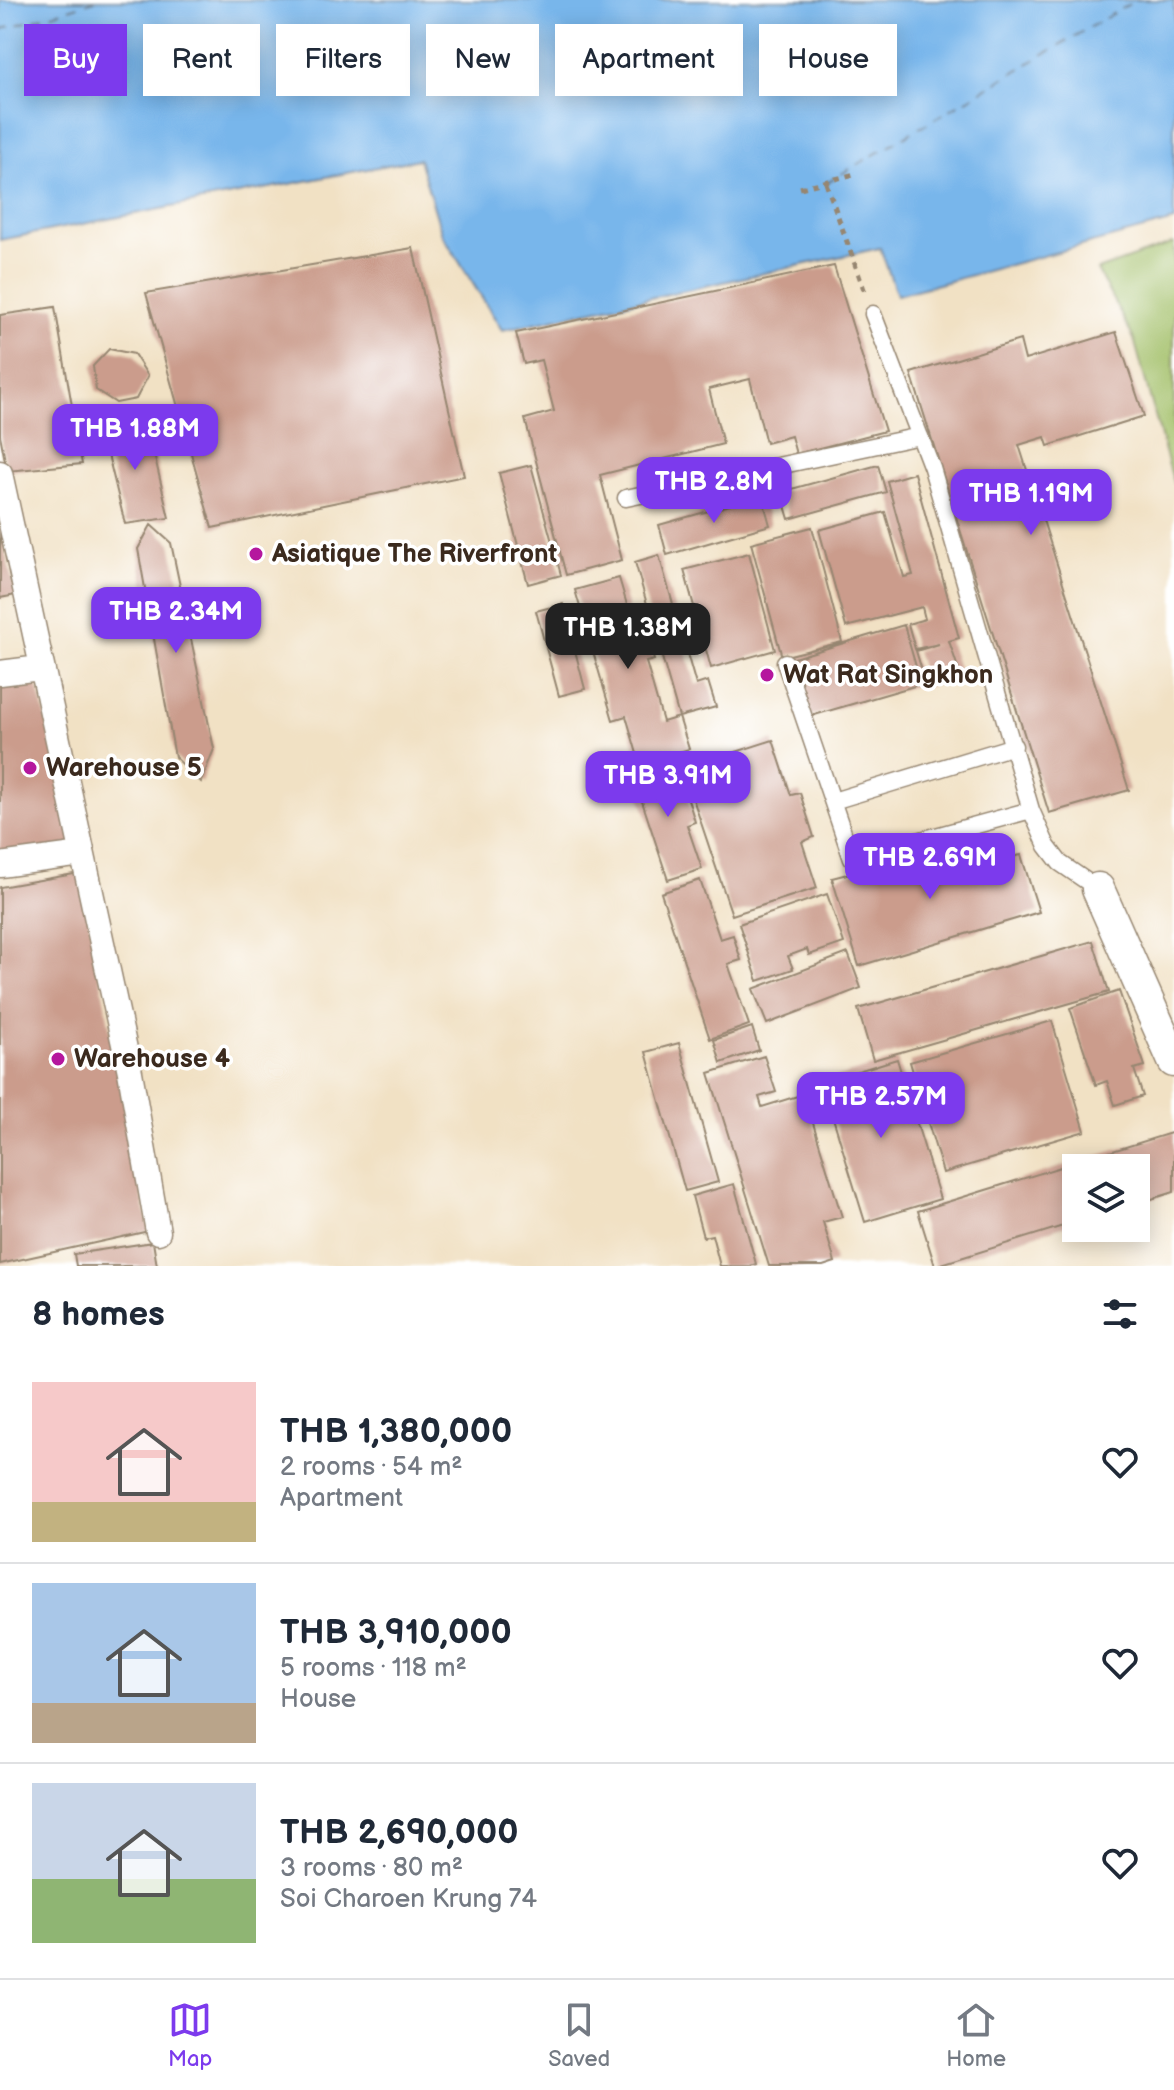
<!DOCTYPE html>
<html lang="en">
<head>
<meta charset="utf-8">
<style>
  body { margin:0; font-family:"Balsamiq Sans",sans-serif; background:#f6f6f7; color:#1f2937; height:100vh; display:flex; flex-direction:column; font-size:30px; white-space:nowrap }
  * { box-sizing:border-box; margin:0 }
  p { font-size:26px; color:#747a83 }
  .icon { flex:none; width:44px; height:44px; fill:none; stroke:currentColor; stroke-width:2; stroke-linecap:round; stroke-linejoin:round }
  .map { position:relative; height:1266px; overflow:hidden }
  .side { display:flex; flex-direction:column; background:#fff; flex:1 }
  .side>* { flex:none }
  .hud { position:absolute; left:24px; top:24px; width:1126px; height:72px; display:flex; gap:16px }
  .fabs { position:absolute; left:1062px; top:1154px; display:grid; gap:16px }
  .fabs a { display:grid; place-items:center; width:88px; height:88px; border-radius:0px; background:#fff; box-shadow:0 4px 20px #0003; font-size:40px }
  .price { position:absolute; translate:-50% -68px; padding:0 18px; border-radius:16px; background:#7c3aed; color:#fff; font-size:26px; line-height:52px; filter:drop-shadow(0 2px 4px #0008) }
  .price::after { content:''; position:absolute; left:50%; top:48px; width:24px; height:18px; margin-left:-12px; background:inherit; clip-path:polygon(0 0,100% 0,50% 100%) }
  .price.selected { background:#222; color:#fff }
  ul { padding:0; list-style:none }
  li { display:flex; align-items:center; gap:24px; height:200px; padding:0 32px }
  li+li { border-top:2px solid #e0e1e3 }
  li span { display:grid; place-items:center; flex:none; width:224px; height:160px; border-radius:0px; color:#555 }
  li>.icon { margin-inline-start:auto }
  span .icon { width:96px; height:96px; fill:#fffc; stroke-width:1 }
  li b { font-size:34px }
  h2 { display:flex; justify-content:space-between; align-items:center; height:96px; padding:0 32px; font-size:34px }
  .pill { padding:0 28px; border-radius:0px; background:#fff; box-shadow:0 4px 20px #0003; font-size:28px; line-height:72px }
  .pill.selected { background:#7c3aed; color:#fff }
  .menu { display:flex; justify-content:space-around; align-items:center; height:112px; border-top:2px solid #e0e1e3; background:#fff; font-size:22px; color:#747a83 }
  .menu a { display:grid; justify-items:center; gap:4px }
  .menu .selected { color:#7c3aed }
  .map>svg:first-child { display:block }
</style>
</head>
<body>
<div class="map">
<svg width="1174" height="1266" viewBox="0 0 1174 1266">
  <rect width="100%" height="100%" fill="#fff"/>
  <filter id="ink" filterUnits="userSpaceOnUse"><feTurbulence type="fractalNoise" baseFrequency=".0125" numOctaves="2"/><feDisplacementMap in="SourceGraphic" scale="16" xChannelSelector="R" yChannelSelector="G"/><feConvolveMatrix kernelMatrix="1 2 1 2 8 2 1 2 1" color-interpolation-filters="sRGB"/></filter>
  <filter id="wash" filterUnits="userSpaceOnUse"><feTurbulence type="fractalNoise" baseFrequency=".006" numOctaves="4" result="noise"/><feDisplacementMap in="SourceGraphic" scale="32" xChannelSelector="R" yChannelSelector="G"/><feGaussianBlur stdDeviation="1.8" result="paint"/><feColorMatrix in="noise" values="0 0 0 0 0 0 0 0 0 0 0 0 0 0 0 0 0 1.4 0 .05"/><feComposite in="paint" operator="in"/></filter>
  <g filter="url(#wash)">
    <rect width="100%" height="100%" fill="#f1e1c4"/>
    <!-- green -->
    <path fill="#a2bf67" stroke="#6e7442" stroke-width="2" d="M1174 243V484L1134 339 1097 270Z"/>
    <!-- water -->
    <path fill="#78b6eb" stroke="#5a7084" stroke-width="2" d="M0 0H1174V221L897 295 880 248 502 330 442 234 419 159 0 240Z"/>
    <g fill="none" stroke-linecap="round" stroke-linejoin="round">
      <!-- ferry -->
      <path stroke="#505b66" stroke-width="2" stroke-dasharray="10 8" stroke-linecap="butt" d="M0 30 98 0
        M826 183 1136 0"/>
    </g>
    <g id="blocks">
      <!-- building -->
      <path fill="#cb9c8c" d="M413 248 464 476 212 528 146 293Z
        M834 266 885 431 796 454 791 436 766 443 750 379 709 389 723 444 600 475 622 560 566 575 525 419 554 411 541 360 524 364 516 333Z
        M55 307 82 464 7 471 0 435V315Z
        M1116 332 1144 416 1048 446 1045 437 1019 445 1129 790 1049 813 911 373 1020 340 1025 360Z
        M109 349 134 354 148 376 136 399 116 403 96 390 93 366Z
        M146 419 169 518 125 524 101 426Z
        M531 465 561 575 528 584 499 473Z
        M878 465 886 492 789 519 781 492Z
        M914 473 959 638 949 641 961 677 927 687 916 651 939 644 915 649 908 624 925 619 922 607 846 627 819 530 885 512 904 577 913 575 887 481Z
        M762 496 770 525 667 555 659 525Z
        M151 525 171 543 214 749 201 782 175 757 138 549Z
        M812 527 842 642 782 657 751 543Z
        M0 532 16 595 0 598Z
        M749 553 775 650 711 668 684 570Z
        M659 555 696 685 708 681 716 707 679 717 635 562Z
        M619 578 636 635 646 633 654 660 646 662 663 722 679 717 689 749 640 764 626 716 613 720 575 590Z
        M563 604 585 689 559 696 536 611Z
        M904 625 921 684 811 716 794 658Z
        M35 676 82 854 0 865V682Z
        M773 740 791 795 800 793 814 837 802 842 817 888 732 915 683 769Z
        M668 760 680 798 687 796 695 822 687 825 702 869 668 880 632 771Z
        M966 843 973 849 976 866 1021 855 1039 912 859 966 832 878Z
        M80 873 149 1231 0 1264V887Z
        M700 880 720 939 733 935 741 960 728 964 749 1025 710 1039 661 893Z
        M827 894 844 943 809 955 807 949 788 956 793 969 758 981 739 924Z
        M1093 941 1109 992 873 1060 858 1009Z
        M848 953 861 988 767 1024 753 989Z
        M1119 991 1145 1066 1134 1069 1143 1096 1115 1105 1107 1081 1096 1085 1070 1008Z
        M1052 1021 1085 1131 943 1173 910 1062Z
        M752 1027 759 1050 721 1063 714 1040Z
        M679 1043 718 1182 685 1191 646 1052Z
        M764 1056 776 1092 759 1097 762 1107 804 1094 842 1217 823 1222 835 1262 823 1266H769L709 1073Z
        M897 1059 940 1199 865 1222 822 1082Z
        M1174 1132V1192L1136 1204V1168H1076V1222L935 1266 918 1211Z
        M734 1184 756 1264 750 1266H720L712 1235 703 1237 692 1196Z
        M153 1242 157 1266H76L74 1254Z"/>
    </g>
  </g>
  <g filter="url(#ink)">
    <use href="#blocks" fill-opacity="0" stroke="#968671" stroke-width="2"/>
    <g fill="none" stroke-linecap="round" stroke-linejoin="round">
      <!-- service casing -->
      <g stroke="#968671" stroke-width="19">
        <path id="service" d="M873 314 932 468 1031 810 1047 846 1060 863 1098 889
          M626 498 920 436
          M785 662 852 859 1031 810
          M833 801 1014 746"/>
      </g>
      <!-- pedestrian casing -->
      <g stroke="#968671" stroke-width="27">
        <path id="pedestrian" d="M0 473 130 1072 158 1232
          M0 673 40 668
          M0 865 82 854"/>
      </g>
      <!-- minor casing -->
      <g stroke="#968671" stroke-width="35">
        <path id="minor" d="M1098 889 1174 1061"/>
      </g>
      <!-- path -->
      <path stroke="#968671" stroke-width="5" stroke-dasharray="6 6" stroke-linecap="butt" d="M826 183 866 295
        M800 188 855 174"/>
      <!-- service -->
      <use href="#service" stroke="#fff" stroke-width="16"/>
      <!-- pedestrian -->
      <use href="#pedestrian" stroke="#fff" stroke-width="24"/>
      <!-- minor -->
      <use href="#minor" stroke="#fff" stroke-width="32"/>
    </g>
  </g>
  <!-- markers -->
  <g fill="#b5179e" stroke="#fff" stroke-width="3">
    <circle cx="256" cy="554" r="8"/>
    <circle cx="767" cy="675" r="8"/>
    <circle cx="30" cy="768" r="8"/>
    <circle cx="58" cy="1059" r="8"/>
  </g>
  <g text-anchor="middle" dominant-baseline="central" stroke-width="7" stroke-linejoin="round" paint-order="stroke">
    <!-- poi labels -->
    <g font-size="26" font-weight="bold" fill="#3b2a1e" stroke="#fff" text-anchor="start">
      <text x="272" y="554">Asiatique The Riverfront</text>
      <text x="783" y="675">Wat Rat Singkhon</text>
      <text x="46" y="768">Warehouse 5</text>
      <text x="74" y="1059">Warehouse 4</text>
    </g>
  </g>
</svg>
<div class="fabs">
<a><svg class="icon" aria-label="layers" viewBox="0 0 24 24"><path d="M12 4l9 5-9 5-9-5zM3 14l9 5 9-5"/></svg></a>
</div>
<b class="price" style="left:135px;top:472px">THB 1.88M</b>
<b class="price" style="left:714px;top:525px">THB 2.8M</b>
<b class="price" style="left:1031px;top:537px">THB 1.19M</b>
<b class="price" style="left:176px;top:655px">THB 2.34M</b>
<b class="price selected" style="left:628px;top:671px">THB 1.38M</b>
<b class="price" style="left:668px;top:819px">THB 3.91M</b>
<b class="price" style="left:930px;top:901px">THB 2.69M</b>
<b class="price" style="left:881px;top:1140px">THB 2.57M</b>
<div class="hud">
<a class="pill selected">Buy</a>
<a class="pill">Rent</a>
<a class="pill">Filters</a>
<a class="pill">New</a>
<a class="pill">Apartment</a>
<a class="pill">House</a>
</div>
</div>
<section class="side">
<h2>8 homes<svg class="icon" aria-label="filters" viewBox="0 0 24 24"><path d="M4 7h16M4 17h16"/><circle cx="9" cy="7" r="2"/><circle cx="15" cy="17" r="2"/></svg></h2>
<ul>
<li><span style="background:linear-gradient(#f6c9c9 75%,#c2b280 0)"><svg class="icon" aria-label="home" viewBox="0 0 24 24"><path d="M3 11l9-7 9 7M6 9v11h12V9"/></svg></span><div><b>THB 1,380,000</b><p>2 rooms · 54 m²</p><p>Apartment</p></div><svg class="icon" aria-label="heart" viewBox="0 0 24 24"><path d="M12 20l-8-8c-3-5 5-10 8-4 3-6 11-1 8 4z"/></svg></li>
<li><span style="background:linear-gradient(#a9c7e8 75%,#b9a48a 0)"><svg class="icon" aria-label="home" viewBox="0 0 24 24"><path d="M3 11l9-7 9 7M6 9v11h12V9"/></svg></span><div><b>THB 3,910,000</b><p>5 rooms · 118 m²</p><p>House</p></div><svg class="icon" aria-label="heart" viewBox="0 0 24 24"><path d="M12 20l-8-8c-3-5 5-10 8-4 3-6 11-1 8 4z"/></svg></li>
<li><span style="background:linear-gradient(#c9d6e8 60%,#8fb573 0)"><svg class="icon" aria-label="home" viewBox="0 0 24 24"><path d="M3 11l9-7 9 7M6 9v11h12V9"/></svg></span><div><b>THB 2,690,000</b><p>3 rooms · 80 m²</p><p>Soi Charoen Krung 74</p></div><svg class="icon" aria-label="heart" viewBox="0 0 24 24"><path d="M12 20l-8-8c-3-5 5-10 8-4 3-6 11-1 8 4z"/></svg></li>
</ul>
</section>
<nav class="menu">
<a class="selected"><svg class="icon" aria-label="map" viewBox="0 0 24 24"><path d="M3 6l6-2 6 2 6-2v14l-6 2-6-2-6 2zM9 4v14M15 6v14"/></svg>Map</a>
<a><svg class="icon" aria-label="saved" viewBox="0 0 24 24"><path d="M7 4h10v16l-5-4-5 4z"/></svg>Saved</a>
<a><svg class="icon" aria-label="home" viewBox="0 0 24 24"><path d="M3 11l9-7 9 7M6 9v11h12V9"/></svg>Home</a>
</nav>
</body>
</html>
